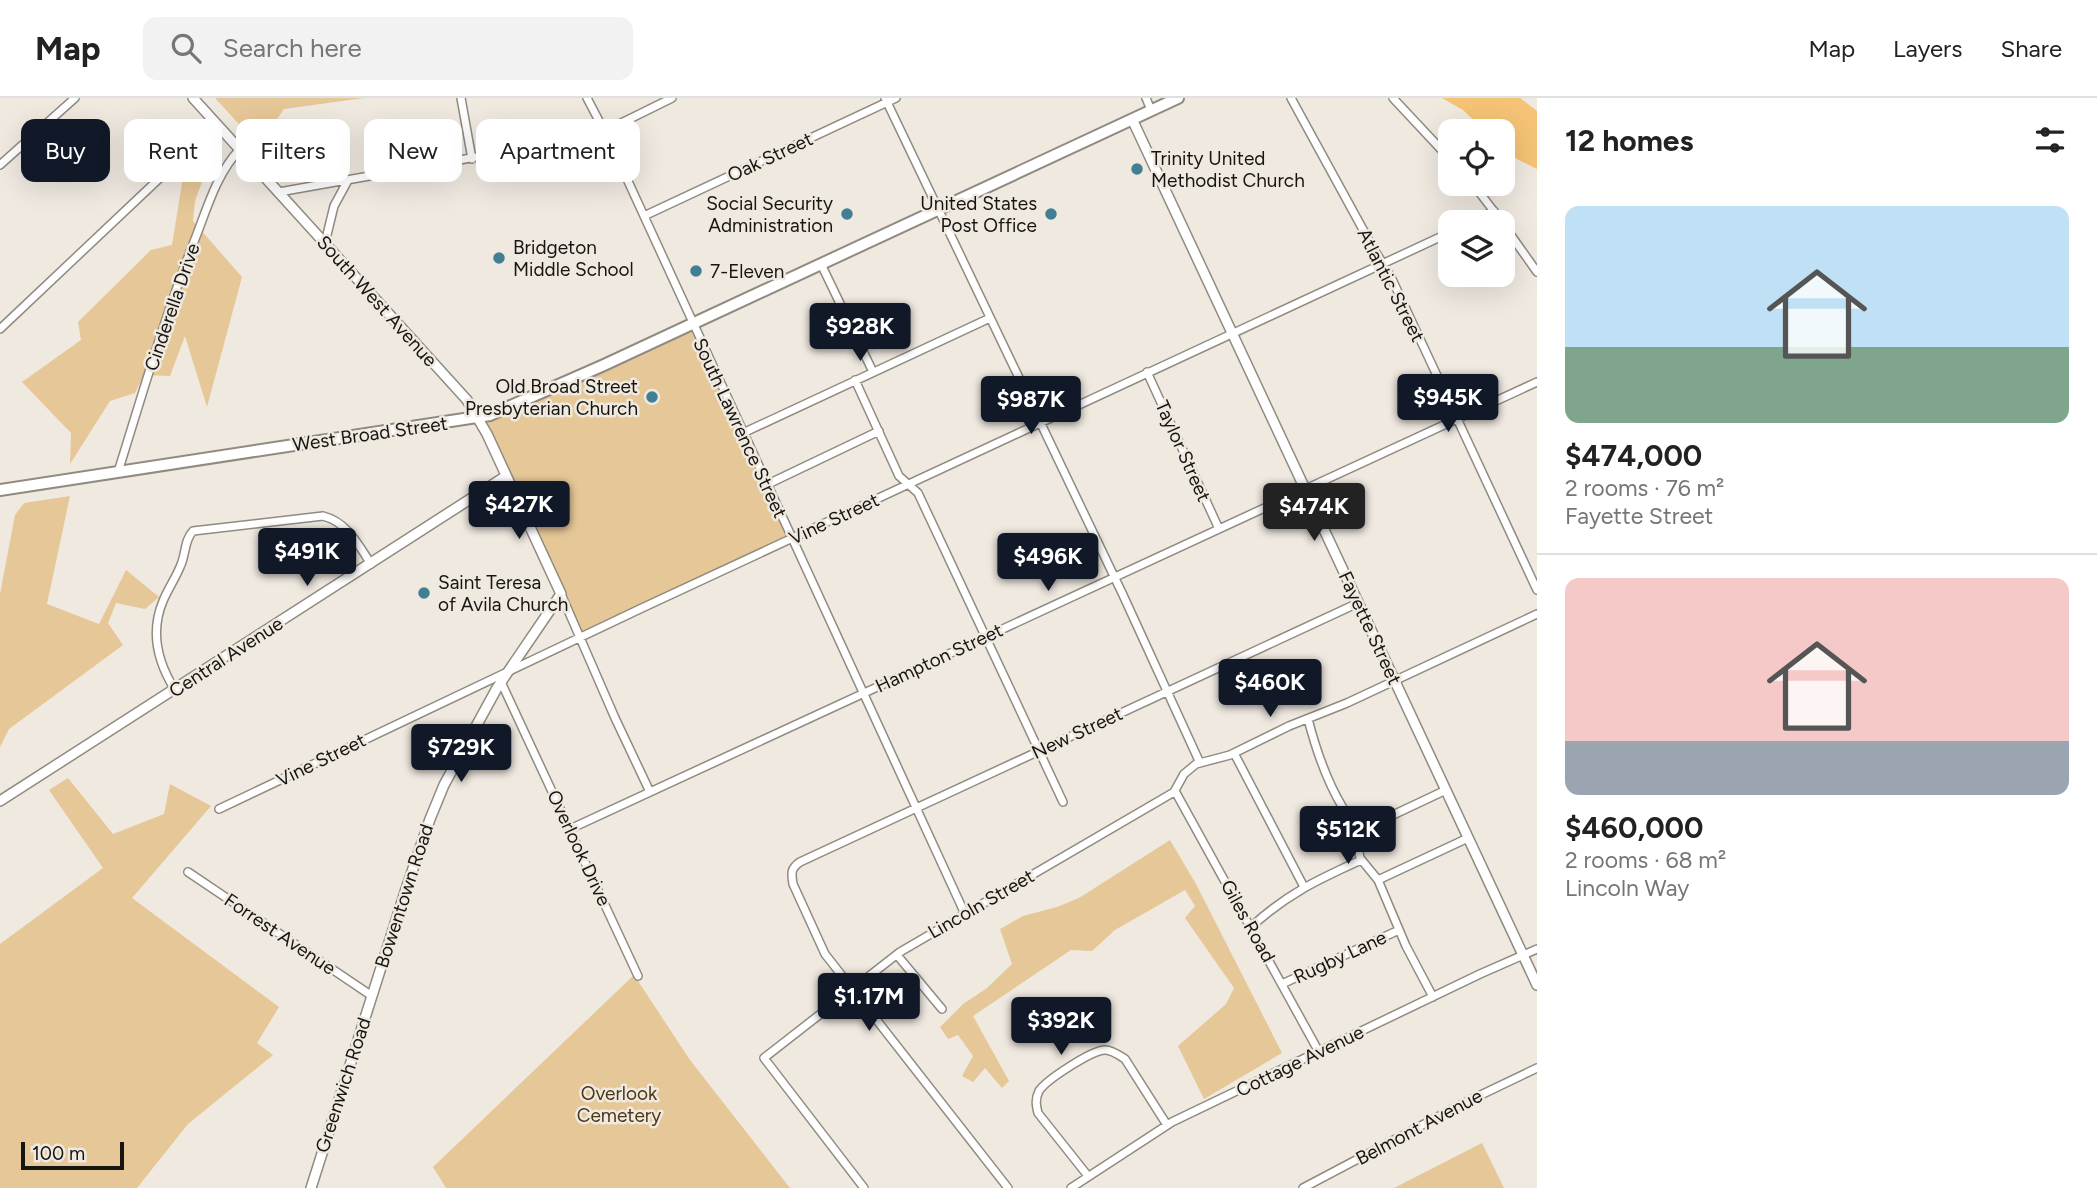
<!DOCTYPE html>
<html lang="en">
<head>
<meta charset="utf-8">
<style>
  body { margin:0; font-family:Figtree,sans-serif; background:#f2f2f2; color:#222; height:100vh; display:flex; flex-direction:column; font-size:26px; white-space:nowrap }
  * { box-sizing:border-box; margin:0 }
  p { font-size:23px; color:#767676 }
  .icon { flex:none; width:38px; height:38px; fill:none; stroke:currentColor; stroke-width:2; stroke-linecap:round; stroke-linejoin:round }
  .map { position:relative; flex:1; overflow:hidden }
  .details { display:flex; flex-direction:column; background:#fff; width:560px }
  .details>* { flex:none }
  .guide { position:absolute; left:21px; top:21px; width:665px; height:63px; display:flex; gap:14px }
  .controls { position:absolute; left:1438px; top:21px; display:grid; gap:14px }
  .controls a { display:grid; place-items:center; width:77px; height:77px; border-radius:14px; background:#fff; box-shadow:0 7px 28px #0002; font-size:35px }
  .scale { position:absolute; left:21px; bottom:18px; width:103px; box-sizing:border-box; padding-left:7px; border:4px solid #171512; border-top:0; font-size:19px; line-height:24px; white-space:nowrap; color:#171512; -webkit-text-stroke:5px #efe9e0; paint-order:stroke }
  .price { position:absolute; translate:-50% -60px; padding:0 16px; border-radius:7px; background:#111827; color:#fff; font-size:23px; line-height:46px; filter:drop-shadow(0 2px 4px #0008) }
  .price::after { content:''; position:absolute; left:50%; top:42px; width:21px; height:16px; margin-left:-10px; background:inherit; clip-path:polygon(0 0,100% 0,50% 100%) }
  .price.on { background:#222; color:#fff }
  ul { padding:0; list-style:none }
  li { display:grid; align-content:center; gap:14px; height:371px; padding:0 28px }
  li+li { border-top:2px solid #e0e0e0 }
  li span { display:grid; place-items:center; height:217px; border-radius:14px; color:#555 }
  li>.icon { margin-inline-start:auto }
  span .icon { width:126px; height:126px; fill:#fffc; stroke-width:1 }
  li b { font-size:30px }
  h2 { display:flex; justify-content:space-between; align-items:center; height:84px; padding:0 28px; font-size:30px }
  .pill { padding:0 24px; border-radius:14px; background:#fff; box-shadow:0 7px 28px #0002; font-size:24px; line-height:63px }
  .pill.on { background:#111827; color:#fff }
  header { display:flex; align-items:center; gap:42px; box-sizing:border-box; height:98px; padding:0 35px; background:#fff; border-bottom:2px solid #e0e0e0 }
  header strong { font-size:33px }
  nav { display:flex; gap:38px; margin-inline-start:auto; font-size:24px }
  .search { width:490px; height:63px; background:#f2f2f2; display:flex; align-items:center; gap:18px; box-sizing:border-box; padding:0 24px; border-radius:14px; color:#767676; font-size:26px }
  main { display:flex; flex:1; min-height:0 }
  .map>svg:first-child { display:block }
</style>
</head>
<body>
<header>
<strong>Map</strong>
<div class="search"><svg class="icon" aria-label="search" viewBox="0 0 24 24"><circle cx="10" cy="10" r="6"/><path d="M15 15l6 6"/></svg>Search here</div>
<nav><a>Map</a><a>Layers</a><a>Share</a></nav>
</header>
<main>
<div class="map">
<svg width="1537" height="1090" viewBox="0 0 1537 1090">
  <rect width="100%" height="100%" fill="#efe9e0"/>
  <!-- green -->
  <path fill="#e6c797" d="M215 0H364L284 11 259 48Z
    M206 55 211 59 195 103 193 123 242 179 207 309 185 238 170 278 144 277 135 295 110 303 70 366 71 335 22 284 81 242 78 224 151 152 172 147 183 79Z
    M693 226 791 441 580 539 479 320Z
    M70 398 47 506 99 526 126 472 159 499 145 511 116 505 108 525 123 547 9 631 0 649V496L15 417 24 405Z
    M68 680 113 736 164 716 170 686 211 708 132 800 279 909 257 945 273 957 188 1026 137 1090H0V846L103 770 49 692Z
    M1170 742 1196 786 1282 955 1204 1001 1178 948 1226 906 1234 890 1185 820 1195 808 1185 792 1115 832 1092 853 1071 852 973 918 1009 983 1002 990 985 970 973 984 962 978 973 958 958 937 948 941 940 929 963 906 987 890 1012 866 1000 831 1023 818 1057 809 1079 800Z
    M634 877 690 962 790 1090H446L433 1069Z
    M1482 1045 1504 1090H1394Z"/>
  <!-- water -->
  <path fill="#f4c375" d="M1442 0H1520L1537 13V71L1517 61 1503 51V33H1485L1463 12Z"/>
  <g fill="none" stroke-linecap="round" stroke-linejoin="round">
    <!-- minor casing -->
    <g stroke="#908a81" stroke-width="10">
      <path id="minor" d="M461 0 472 61
        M587 0 610 44 965 816
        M885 0 1123 497 1200 665
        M1146 0 1151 12
        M1291 0 1372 148 1391 179 1537 492
        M1393 0 1451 62
        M0 67 75 0
        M1473 86 1502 124
        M279 94 595 38 672 0
        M644 118 896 0
        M1471 124 1494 113
        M1503 126 1537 174
        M325 145 334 108 347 84
        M821 166 873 274
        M0 231 217 26
        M1147 274 1219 431
        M855 282 899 378 918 395 1063 704
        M743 335 990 220
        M118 374C143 294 166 214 197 136 208 107 218 74 240 51
        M766 387 879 333
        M561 496 615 620 650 694
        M501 584 638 878
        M175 592C158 565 150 534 163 503 168 491 175 481 180 469 186 457 184 442 193 433L323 418C347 424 358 446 371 466
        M1308 621C1316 652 1326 682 1343 710 1347 718 1354 725 1359 733L1358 749 1360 760 1378 782 1406 848 1433 899
        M1234 655 1304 789
        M1175 693 1319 954
        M219 711 642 510 1451 134
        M570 731 1537 284
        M1359 733 1446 692
        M188 774 372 898
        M1378 782 1468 740
        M1251 829C1287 796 1317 782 1361 762
        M897 857 942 911
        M1282 886 1399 832
        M1088 1078 1038 1015C1036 1007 1035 1001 1039 993 1046 982 1092 952 1105 952 1112 952 1119 957 1125 961L1167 1027
        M864 1090 764 960 900 854 1169 697 1174 694 1184 676 1196 666 1230 657 1289 628 1347 605 1537 516
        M1008 1090 825 856 793 786C791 775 791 770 800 764L1358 505
        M1071 1090 1172 1024 1480 876 1537 851
        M1303 1090 1464 1005 1537 970"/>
    </g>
    <!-- major casing -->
    <g stroke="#908a81" stroke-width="12">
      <path id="major" d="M193 0 467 302 487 336 561 496 497 590 444 687 430 721 405 794 311 1090
        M1132 21 1537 887
        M0 703 506 378"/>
    </g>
    <!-- highway casing -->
    <g stroke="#908a81" stroke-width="14">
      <path id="highway" d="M0 392 490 317 604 267 1178 0"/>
    </g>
    <!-- minor -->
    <use href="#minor" stroke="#fff" stroke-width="7"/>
    <!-- major -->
    <use href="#major" stroke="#fff" stroke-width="9"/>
    <!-- highway -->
    <use href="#highway" stroke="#fff" stroke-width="10"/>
  </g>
  <!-- markers -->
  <g fill="#427f95" stroke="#efe9e0" stroke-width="2.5">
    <circle cx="1137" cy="71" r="7"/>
    <circle cx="847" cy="116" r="7"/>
    <circle cx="1051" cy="116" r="7"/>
    <circle cx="499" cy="160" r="7"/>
    <circle cx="696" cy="173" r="7"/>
    <circle cx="652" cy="299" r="7"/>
    <circle cx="424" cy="495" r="7"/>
  </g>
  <g text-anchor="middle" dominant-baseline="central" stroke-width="5" stroke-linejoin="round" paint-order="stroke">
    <!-- street labels -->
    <g font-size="19" fill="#171512" stroke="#efe9e0">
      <text transform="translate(770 59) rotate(-25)">Oak Street</text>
      <text transform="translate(1391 187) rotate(63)">Atlantic Street</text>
      <text transform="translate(377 203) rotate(48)">South West Avenue</text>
      <text transform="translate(172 209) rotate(-71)">Cinderella Drive</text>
      <text transform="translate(740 330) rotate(65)">South Lawrence Street</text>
      <text transform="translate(370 336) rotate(-8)">West Broad Street</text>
      <text transform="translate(1183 353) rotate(66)">Taylor Street</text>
      <text transform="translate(834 421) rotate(-25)">Vine Street</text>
      <text transform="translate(1370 530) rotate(65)">Fayette Street</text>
      <text transform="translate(226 559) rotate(-33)">Central Avenue</text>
      <text transform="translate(939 560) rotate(-25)">Hampton Street</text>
      <text transform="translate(1077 635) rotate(-25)">New Street</text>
      <text transform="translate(321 662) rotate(-26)">Vine Street</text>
      <text transform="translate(579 750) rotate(65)">Overlook Drive</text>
      <text transform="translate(404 798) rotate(-72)">Bowentown Road</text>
      <text transform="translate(981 806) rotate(-30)">Lincoln Street</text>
      <text transform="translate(1248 823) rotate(61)">Giles Road</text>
      <text transform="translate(280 836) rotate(34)">Forrest Avenue</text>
      <text transform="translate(1340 859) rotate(-25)">Rugby Lane</text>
      <text transform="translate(1300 963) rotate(-26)">Cottage Avenue</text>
      <text transform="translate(343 987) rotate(-72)">Greenwich Road</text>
      <text transform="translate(1419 1029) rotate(-28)">Belmont Avenue</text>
    </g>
    <!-- poi labels -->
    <g font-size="19" fill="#171512" stroke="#efe9e0" text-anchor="start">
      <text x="1151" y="60">Trinity United<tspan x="1151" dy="22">Methodist Church</tspan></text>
      <text x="833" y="105" text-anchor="end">Social Security<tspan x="833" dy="22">Administration</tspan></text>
      <text x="1037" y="105" text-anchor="end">United States<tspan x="1037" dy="22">Post Office</tspan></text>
      <text x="513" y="149">Bridgeton<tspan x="513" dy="22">Middle School</tspan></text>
      <text x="710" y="173">7-Eleven</text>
      <text x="638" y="288" text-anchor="end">Old Broad Street<tspan x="638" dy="22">Presbyterian Church</tspan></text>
      <text x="438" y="484">Saint Teresa<tspan x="438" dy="22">of Avila Church</tspan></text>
    </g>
    <!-- park labels -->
    <g font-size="19" fill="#4b3715" stroke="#efe9e0">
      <text x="619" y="995">Overlook<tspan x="619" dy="22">Cemetery</tspan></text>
    </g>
  </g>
</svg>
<div class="controls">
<a><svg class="icon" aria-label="locate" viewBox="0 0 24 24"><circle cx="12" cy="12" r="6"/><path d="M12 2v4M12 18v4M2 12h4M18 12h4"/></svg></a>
<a><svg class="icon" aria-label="layers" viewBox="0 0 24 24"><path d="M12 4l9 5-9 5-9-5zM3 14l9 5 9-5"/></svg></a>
</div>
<div class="scale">100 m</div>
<b class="price" style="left:860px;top:265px">$928K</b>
<b class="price" style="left:1448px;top:336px">$945K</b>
<b class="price" style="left:1031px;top:338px">$987K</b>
<b class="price" style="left:519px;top:443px">$427K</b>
<b class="price on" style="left:1314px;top:445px">$474K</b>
<b class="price" style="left:307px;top:490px">$491K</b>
<b class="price" style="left:1048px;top:495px">$496K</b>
<b class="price" style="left:1270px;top:621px">$460K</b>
<b class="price" style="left:461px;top:686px">$729K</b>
<b class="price" style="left:1348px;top:768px">$512K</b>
<b class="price" style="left:869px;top:935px">$1.17M</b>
<b class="price" style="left:1061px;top:959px">$392K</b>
<div class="guide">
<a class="pill on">Buy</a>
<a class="pill">Rent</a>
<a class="pill">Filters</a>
<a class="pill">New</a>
<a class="pill">Apartment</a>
</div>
</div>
<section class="details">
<h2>12 homes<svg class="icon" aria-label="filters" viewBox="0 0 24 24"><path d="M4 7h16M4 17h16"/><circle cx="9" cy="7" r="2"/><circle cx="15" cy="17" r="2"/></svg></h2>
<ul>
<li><span style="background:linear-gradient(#bfe0f5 65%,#7fa58c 0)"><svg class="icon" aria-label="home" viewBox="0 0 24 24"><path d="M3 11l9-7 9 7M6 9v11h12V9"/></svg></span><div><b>$474,000</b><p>2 rooms · 76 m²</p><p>Fayette Street</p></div></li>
<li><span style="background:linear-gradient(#f6c9c9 75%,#9aa5b1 0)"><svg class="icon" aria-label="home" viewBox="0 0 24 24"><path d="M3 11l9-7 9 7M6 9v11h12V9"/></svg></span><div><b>$460,000</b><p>2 rooms · 68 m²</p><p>Lincoln Way</p></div></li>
</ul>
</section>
</main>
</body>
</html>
